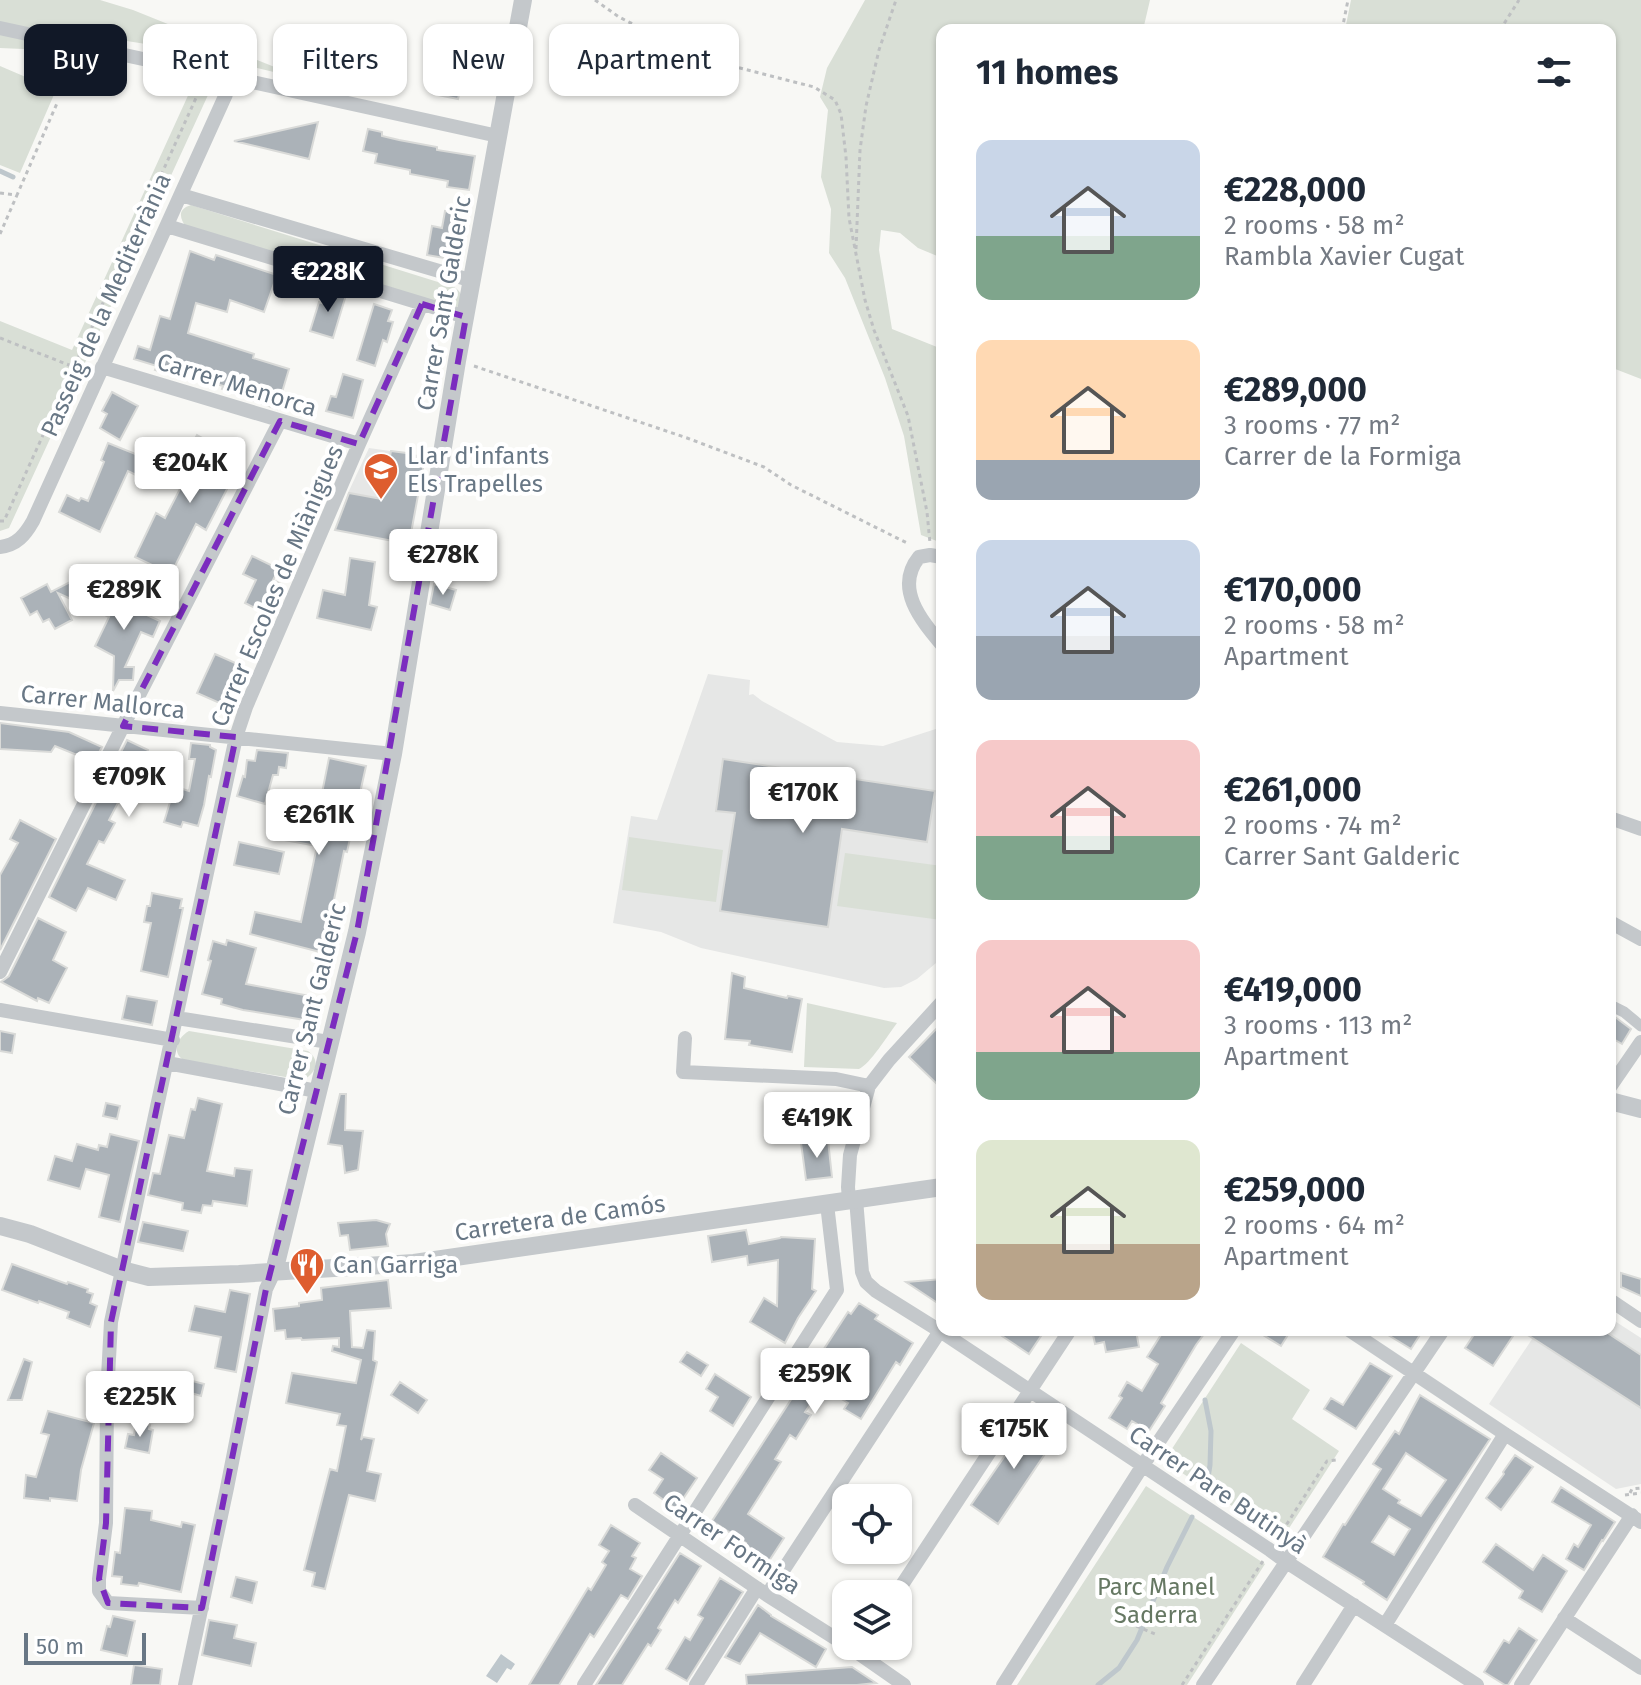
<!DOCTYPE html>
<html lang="en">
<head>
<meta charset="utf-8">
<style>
  body { margin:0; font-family:"Fira Sans",sans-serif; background:#f2f2f3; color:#1f2937; height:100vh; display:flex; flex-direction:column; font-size:30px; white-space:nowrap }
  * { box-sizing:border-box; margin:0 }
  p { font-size:26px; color:#747a83 }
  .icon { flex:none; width:44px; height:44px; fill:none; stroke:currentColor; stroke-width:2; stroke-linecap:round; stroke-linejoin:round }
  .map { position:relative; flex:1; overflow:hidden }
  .side { position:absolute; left:936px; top:24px; width:680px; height:1312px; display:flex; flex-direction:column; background:#fff; border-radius:16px; box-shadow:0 2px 6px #0004 }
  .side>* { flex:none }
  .guide { position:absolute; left:24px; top:24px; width:760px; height:72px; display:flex; gap:16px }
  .buttons { position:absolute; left:832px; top:1484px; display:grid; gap:16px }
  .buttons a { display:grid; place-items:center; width:80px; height:80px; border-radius:16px; background:#fff; box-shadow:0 2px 6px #0004; font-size:40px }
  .scale { position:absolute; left:24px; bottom:20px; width:122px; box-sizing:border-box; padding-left:8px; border:4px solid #687785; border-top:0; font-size:22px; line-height:28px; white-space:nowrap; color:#687785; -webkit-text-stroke:6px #fff; paint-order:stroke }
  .price { position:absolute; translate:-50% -68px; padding:0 18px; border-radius:8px; background:#fff; color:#222; font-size:26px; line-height:52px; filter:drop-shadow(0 2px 4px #0008) }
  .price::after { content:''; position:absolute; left:50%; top:48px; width:24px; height:18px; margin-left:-12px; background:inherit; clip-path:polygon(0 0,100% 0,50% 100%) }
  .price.on { background:#111827; color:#fff }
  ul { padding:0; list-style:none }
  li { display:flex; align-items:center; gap:24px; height:200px; padding:0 40px }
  li span { display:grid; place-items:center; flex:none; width:224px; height:160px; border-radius:16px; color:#555 }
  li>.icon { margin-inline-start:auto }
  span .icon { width:96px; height:96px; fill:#fffc; stroke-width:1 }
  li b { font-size:34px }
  h2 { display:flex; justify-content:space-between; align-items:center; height:96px; padding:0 40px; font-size:34px }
  .pill { padding:0 28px; border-radius:16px; background:#fff; box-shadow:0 2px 6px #0004; font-size:28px; line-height:72px }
  .pill.on { background:#111827; color:#fff }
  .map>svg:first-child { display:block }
</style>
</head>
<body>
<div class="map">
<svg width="1641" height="1685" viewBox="0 0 1641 1685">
  <rect width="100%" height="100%" fill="#f8f8f5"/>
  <!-- built -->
  <path fill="#e6e7e6" d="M369 448 425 456 409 544 335 530 348 493Z
    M708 674 750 680 749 695 753 694 762 701 837 742 883 746 942 727V958L917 979 901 987 884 988 701 948 661 932 613 923 631 816 657 820Z
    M1610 1318 1641 1338V1484L1616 1489 1489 1404 1538 1330H1610Z"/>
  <!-- green -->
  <path fill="#d9dfd6" d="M0 0H100L133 10 307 80 177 49 58 30 46 50 0 48Z
    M865 0H1150L1143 30H942V258L918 248 900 233 881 230 879 250 892 329 942 349V543L921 535 904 436 885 378 845 278 829 253 831 209 821 177 828 110 820 97 827 68Z
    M1351 0H1641V379L1610 367V30H1345Z
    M0 66 56 90 20 173 0 165Z
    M196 78 214 82 9 528 0 531V321L72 350Z
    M191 205 454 287C462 292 462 296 460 305L456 308 186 227C179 217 178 209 191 205Z
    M629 837 723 850 716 902 622 890Z
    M845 853 942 866 941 920 837 906Z
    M807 1003 897 1023C888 1035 870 1064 859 1069L804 1067Z
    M189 1031 308 1051C321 1060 316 1074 303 1080L183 1060C171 1051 178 1037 189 1031Z
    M1241 1343 1310 1390 1292 1419 1339 1451 1282 1539 1164 1461Z
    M1146 1486 1265 1564 1187 1685H1017Z"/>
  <!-- water -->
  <path fill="#bec7cc" d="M501 1654 515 1664 511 1670 507 1668 497 1683 486 1676Z"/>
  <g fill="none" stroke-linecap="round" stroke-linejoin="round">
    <!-- stream -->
    <path stroke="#bec7cc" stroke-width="5" d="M0 171 13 177
      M1205 1400 1211 1431 1210 1465 1206 1490
      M1098 1685 1119 1668 1137 1640 1167 1567 1192 1517"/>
  </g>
  <!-- building -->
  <path fill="#abb2b8" stroke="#d9dad8" stroke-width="2" fill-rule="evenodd" d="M438 73 463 78 458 99 433 94Z
    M318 122 309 159 234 141Z
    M368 129 382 132V136L399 140 437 147V150L475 156 469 190 447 187 448 181 410 174V170L375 163 377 154 363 151Z
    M445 211 465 215 460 245 453 244 450 259 427 255 432 226 442 228Z
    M190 251 214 260 216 255 277 275 264 312 230 300 227 312 196 303 188 333 254 354 253 358 289 369 277 409 222 389 223 386 170 370 168 374 155 370 157 366 134 359 138 346 150 350 160 316 170 319Z
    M326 289 346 295 333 338 310 331 319 302 322 303Z
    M374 304 392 310 388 321 393 322 387 342 383 340 375 366 357 360Z
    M343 374 363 380 353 418 326 411 331 396 336 397Z
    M112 392 138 406 120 440 100 428 107 414 102 411Z
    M197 435 242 460 206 530 196 524 171 574 135 557 156 513 165 518 183 483 181 482 195 457 187 453Z
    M108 443 143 457 136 475 128 471 100 532 59 512 67 495 79 501 81 498 88 501 104 462 101 460Z
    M391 451 414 454V461L424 463 409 544 335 530 349 493 382 499Z
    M252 556 279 569 273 580 283 585 269 615 245 603 256 580 243 574Z
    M350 558 375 562 369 605 377 607 371 630 317 618 323 590 345 595Z
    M70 582 82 604 58 593 72 620 55 629 49 619 43 622 37 611 30 615 21 598 47 584 51 592Z
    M434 584 456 590 450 610 430 604Z
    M112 589 142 602 138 611 160 621 153 637 141 632 125 667H134L133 680H119L113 691 114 656 95 646 109 617 101 613Z
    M215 654 242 666 224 705 197 693Z
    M0 723 69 732 102 747 94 762 55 746 51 752 0 749Z
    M127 740 148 750 136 775 189 791 195 759H189L191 743 210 745V747L216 750 211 777 209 776 204 805 198 826 183 822 181 827 164 822 170 802 129 790 124 801 120 799 109 820 115 823 104 843 99 841 87 864 125 880 116 900 88 888 76 911 49 897Z
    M257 750 288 753 286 768 279 767 278 775H273L265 804 237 796 243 776 245 777 247 760 255 761Z
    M329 758 366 766 347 852 344 851 328 929H331L324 953 250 934 255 912 301 922 317 846 284 840 292 802 319 808Z
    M723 759 935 791 927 842 842 829 828 927 720 911 735 813 716 811Z
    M20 820 56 839 0 950V875L18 843 10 839Z
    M239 842 284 852 279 874 234 865Z
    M152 893 182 899 180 908H183L168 977 141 971 151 923 144 922 147 906H150Z
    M38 918 66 932 53 960 67 968 49 1003 38 998 37 1001 1 982 9 976Z
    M227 940 256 948 246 984 310 996 305 1020 243 1010 221 1004 222 999 202 994 211 961 208 960 213 941 226 945Z
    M732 973 745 977 744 988 787 998 788 996 802 999 792 1052 749 1045 750 1041 725 1039Z
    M127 996 157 1001 152 1025 122 1019Z
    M1615 1017 1631 1029 1622 1044 1610 1037V1026Z
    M942 1023V1089L909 1057Z
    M0 1031 15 1034 12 1053 0 1051Z
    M340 1094H346L345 1130 363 1131 358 1170 345 1173 342 1146 328 1144Z
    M198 1098 222 1104 207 1171 234 1176 235 1168 252 1170 247 1206 213 1201 212 1206 203 1205 201 1213 182 1210 183 1203 148 1195 153 1173 160 1174 169 1135 184 1138 191 1109 195 1110Z
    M106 1103 120 1106 117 1119 103 1116Z
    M110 1134 139 1141 120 1222 99 1217 109 1175 86 1169 80 1189 48 1180 55 1156 72 1161 77 1144 98 1150 99 1145 107 1147Z
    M828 1140 832 1177 806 1180 801 1143Z
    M376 1220 390 1224 386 1234 388 1246 350 1250 348 1235 340 1236 338 1223Z
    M143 1222 188 1231 183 1251 138 1242Z
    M746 1230 749 1244 780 1238 781 1237 815 1239 812 1289 816 1291 798 1318 785 1343 750 1322 764 1298 777 1306 778 1260 748 1265 747 1256 712 1262 708 1236Z
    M12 1264 67 1284 68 1282 88 1289 87 1292 93 1294 90 1303 97 1306 90 1327 67 1318 69 1312 39 1301 38 1303 2 1290Z
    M1621 1273 1641 1279V1296L1621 1287Z
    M942 1279V1306L906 1282Z
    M388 1280 391 1308 350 1311 352 1347 363 1348 367 1330 375 1331 373 1360 377 1362 361 1440 363 1437 374 1439 367 1471 381 1474 375 1501 349 1495 325 1589 312 1586 315 1573 304 1570 330 1469 337 1471 346 1426 337 1425 340 1414 286 1403 292 1373 356 1383 361 1360 332 1351 333 1346 339 1347V1338L302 1340 301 1338 286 1339 285 1330 275 1331 273 1309 299 1306V1303L322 1300 321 1288Z
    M230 1290 250 1294 236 1372 215 1368 221 1337 189 1331 195 1306 225 1312Z
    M859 1303 878 1315 875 1319 913 1343 900 1365 896 1362 861 1419 844 1409 848 1403 822 1387 805 1412 811 1415 796 1439 790 1435 775 1459 781 1462 748 1514 784 1538 769 1561 764 1558 761 1564 740 1552 746 1543 712 1521 848 1312 851 1314Z
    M993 1330H1045L1029 1354Z
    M1092 1330H1136L1139 1347 1106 1352 1104 1342 1095 1344Z
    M1164 1330H1207L1196 1345 1161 1403 1165 1406 1149 1431 1132 1421 1127 1429 1109 1418 1122 1398 1119 1396 1127 1382 1142 1391 1158 1364 1147 1357Z
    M1255 1330H1291L1281 1346Z
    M1380 1330H1423L1411 1349Z
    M1477 1330H1517L1493 1366 1465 1348Z
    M1520 1330H1603L1641 1355V1408Z
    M687 1352 708 1365 701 1376 680 1362Z
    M24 1359 32 1362 22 1400H8Z
    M1370 1363 1392 1376 1356 1429 1324 1409 1331 1398 1343 1405Z
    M715 1374 751 1397 733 1426 710 1411 718 1397 706 1389Z
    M177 1377 204 1384 201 1396 174 1388Z
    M400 1382 427 1400 418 1413 391 1395Z
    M1420 1395 1490 1439 1434 1524 1387 1600 1363 1584 1364 1582 1323 1557 1343 1524 1345 1525 1381 1469 1373 1464 1395 1431 1399 1434ZM1406 1453 1446 1480 1421 1516 1398 1503 1400 1500 1383 1489ZM1389 1516 1410 1529 1394 1555 1372 1542Z
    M48 1411 94 1423 81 1470 77 1501 50 1498V1501L24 1498 26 1475 36 1477 49 1435 41 1433Z
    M1031 1418 1057 1436 998 1524 971 1505Z
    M136 1423 150 1425 149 1429 153 1430 149 1453 125 1448 128 1434 134 1435Z
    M661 1453 697 1478 676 1509 654 1493 663 1479 649 1470Z
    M1515 1455 1533 1467 1501 1510 1486 1498 1504 1474 1503 1472Z
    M1561 1487 1615 1522 1603 1541 1602 1540 1584 1570 1566 1559 1574 1544 1578 1547 1591 1525 1552 1502Z
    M125 1508 152 1511 151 1520 181 1527 182 1522 195 1525 181 1592 139 1583 138 1586 121 1584 122 1577 112 1576 115 1552 120 1553Z
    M611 1525 640 1543 632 1556 636 1558 630 1569 642 1576 628 1599 621 1595 594 1637 590 1634 559 1685H529L588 1588 591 1590 606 1565 602 1562 609 1551 599 1545Z
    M1496 1544 1533 1570 1543 1555 1567 1571 1542 1612 1519 1598 1523 1591 1483 1562Z
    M680 1553 701 1566 678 1603 675 1600 658 1628 661 1630 651 1646 648 1644 622 1685H596Z
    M236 1577 257 1582 252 1603 231 1597Z
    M720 1578 743 1592 687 1681 666 1669 685 1637 690 1640 703 1618 698 1615Z
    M758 1605 771 1615V1616L826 1649 816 1667 760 1633 740 1664 725 1657Z
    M113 1616 135 1621 127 1656 101 1650 107 1626 110 1627Z
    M209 1620 237 1625 234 1638 256 1643 251 1666 202 1655Z
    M1519 1628 1537 1640 1508 1685H1505L1484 1672 1504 1640 1509 1643Z
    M134 1665 162 1669 160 1685H131Z
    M852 1667 876 1683 857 1685H747L746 1675Z"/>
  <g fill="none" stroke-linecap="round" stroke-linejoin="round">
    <!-- path -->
    <path stroke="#bec0c2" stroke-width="3" stroke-dasharray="4 4" stroke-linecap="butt" d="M595 0 619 17 664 40 732 66 814 87 835 100 841 114 846 157 849 218 865 300 874 330 908 416 927 512 930 543
      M1342 30 1348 0
      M1500 30 1519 0
      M0 193 17 195 58 101
      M0 234 17 195
      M856 249 860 150 866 106 879 50 896 0
      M0 338 74 367
      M474 366 687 438 764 467 791 485 909 544
      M0 521H4L201 87
      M1630 1493 1632 1489 1641 1488
      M1625 1495 1641 1493
      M1278 1538 1327 1461 1336 1460
      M1129 1623 1155 1634
      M1182 1685 1263 1561"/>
    <!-- pedestrian -->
    <path stroke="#c4c8cb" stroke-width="11" d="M1610 1005 1624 1012 1641 1026"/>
    <!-- minor -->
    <path stroke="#c4c8cb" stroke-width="14" d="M0 28 217 75 232 88
      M181 195 473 281
      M167 226 466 317
      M102 367 359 444
      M0 547C17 545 25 535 33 521L227 92 236 84 252 82 498 136
      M942 557 930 555 919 557C894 588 921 620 942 645
      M0 713 393 754
      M1610 818 1641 829
      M1610 922 1641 939
      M0 972 123 726 280 421
      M0 1010 173 1040
      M177 1018 329 1042
      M685 1038 683 1072 836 1079 869 1086
      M167 1063 317 1091
      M1610 1087 1641 1042
      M856 1199 862 1272 866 1282 876 1291 940 1331 1270 1550 1285 1561 1477 1685
      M849 1200 848 1187 850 1155 869 1086 889 1060 942 1002
      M1610 1300 1641 1321
      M1349 1330 1505 1434 1641 1522
      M635 1505 767 1595 846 1645
      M896 1594 1070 1330
      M767 1595 940 1331
      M202 1608 108 1603 99 1591V1579L106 1523 107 1395 111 1322 236 737 246 707 359 444 422 304
      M1564 1618 1641 1668
      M1385 1625 1505 1434
      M848 1646 904 1685
      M185 1685 227 1488 266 1289 274 1272
      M584 1685 837 1290 827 1204
      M696 1685 757 1588
      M1003 1685 1143 1465 1234 1330
      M1203 1685 1443 1330
      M1303 1685 1354 1605
      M1521 1685 1632 1515"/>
    <!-- tertiary -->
    <path stroke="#c4c8cb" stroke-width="18" d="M1610 1101 1641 1109
      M0 1226 30 1234 122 1270 149 1277 239 1274 414 1263 942 1187
      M274 1272 357 932 393 754 457 361 523 0"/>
  </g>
  <!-- marked area -->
  <path fill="none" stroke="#7b2cbf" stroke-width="6" stroke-dasharray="16 10" stroke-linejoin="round" d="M422 304 466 317 357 932 266 1289 202 1608 108 1603 99 1579 106 1523 111 1322 236 737 123 726 280 421 359 444Z"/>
  <!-- icons -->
  <defs>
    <g id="school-pin" transform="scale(1.8)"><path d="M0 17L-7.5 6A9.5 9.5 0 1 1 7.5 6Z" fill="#de5d2f" stroke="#fff"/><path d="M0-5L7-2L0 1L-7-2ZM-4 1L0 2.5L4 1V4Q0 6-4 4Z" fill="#fff"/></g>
    <g id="restaurant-pin" transform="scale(1.8)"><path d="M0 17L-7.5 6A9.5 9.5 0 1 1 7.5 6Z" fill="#de5d2f" stroke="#fff"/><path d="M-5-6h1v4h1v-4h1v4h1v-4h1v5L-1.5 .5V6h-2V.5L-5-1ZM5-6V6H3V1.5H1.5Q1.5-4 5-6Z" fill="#fff"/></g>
  </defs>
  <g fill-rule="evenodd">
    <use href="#school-pin" x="381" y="470"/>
    <use href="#restaurant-pin" x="307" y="1265"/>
  </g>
  <g text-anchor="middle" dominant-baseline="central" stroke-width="8" stroke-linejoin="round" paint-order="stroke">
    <!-- street labels -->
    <g font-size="24" fill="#687785" stroke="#fff">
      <text transform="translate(444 303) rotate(-80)">Carrer Sant Galderic</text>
      <text transform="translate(106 305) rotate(-66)">Passeig de la Mediterrània</text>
      <text transform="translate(237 385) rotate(17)">Carrer Menorca</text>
      <text transform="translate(277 586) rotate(-67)">Carrer Escoles de Miànigues</text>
      <text transform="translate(103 702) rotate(6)">Carrer Mallorca</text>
      <text transform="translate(312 1009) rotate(-76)">Carrer Sant Galderic</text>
      <text transform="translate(560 1218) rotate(-8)">Carretera de Camós</text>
      <text transform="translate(1218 1490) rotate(34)">Carrer Pare Butinyà</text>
      <text transform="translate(732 1544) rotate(34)">Carrer Formiga</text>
    </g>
    <!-- poi labels -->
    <g font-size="24" fill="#687785" stroke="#fff" text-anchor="start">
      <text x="407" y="456">Llar d'infants<tspan x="407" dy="28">Els Trapelles</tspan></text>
      <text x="333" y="1265">Can Garriga</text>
    </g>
    <!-- park labels -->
    <g font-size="24" fill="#667863" stroke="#fff">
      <text x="1156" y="1587">Parc Manel<tspan x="1156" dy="28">Saderra</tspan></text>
    </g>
  </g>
</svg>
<div class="buttons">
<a><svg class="icon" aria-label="locate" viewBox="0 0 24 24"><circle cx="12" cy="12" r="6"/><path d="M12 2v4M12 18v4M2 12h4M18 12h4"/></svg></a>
<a><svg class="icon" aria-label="layers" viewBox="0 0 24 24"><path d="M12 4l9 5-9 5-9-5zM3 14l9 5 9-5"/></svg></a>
</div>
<div class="scale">50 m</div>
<b class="price on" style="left:328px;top:314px">€228K</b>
<b class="price" style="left:190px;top:505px">€204K</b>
<b class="price" style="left:443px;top:597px">€278K</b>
<b class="price" style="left:124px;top:632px">€289K</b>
<b class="price" style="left:129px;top:819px">€709K</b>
<b class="price" style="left:803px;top:835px">€170K</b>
<b class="price" style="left:319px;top:857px">€261K</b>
<b class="price" style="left:817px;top:1160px">€419K</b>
<b class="price" style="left:815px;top:1416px">€259K</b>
<b class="price" style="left:140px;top:1439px">€225K</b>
<b class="price" style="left:1014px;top:1471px">€175K</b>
<div class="guide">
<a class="pill on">Buy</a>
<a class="pill">Rent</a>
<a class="pill">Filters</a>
<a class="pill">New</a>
<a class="pill">Apartment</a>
</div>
<section class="side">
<h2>11 homes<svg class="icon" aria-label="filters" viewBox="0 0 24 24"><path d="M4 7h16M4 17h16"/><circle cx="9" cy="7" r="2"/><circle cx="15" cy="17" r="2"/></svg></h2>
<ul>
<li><span style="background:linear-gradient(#c9d6e8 60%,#7fa58c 0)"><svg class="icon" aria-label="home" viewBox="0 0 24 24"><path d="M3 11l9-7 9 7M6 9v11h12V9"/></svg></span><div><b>€228,000</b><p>2 rooms · 58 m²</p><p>Rambla Xavier Cugat</p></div></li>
<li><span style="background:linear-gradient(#ffd9b3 75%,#9aa5b1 0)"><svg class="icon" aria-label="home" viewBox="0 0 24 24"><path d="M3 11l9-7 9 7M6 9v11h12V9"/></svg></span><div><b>€289,000</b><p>3 rooms · 77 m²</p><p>Carrer de la Formiga</p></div></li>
<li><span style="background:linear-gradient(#c9d6e8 60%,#9aa5b1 0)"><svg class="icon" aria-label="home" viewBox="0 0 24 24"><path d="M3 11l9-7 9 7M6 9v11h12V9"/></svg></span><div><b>€170,000</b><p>2 rooms · 58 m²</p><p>Apartment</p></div></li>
<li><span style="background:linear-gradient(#f6c9c9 60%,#7fa58c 0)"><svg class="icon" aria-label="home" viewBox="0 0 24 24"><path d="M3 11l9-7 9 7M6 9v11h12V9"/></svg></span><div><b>€261,000</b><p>2 rooms · 74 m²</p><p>Carrer Sant Galderic</p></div></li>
<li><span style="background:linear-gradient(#f6c9c9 70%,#7fa58c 0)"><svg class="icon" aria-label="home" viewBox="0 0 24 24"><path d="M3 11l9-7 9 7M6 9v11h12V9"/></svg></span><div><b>€419,000</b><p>3 rooms · 113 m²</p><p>Apartment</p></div></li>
<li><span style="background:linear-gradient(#dfe7d0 65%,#b9a48a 0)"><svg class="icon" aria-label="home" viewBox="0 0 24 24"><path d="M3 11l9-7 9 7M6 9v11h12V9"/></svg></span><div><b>€259,000</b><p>2 rooms · 64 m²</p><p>Apartment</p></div></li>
</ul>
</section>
</div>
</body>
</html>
